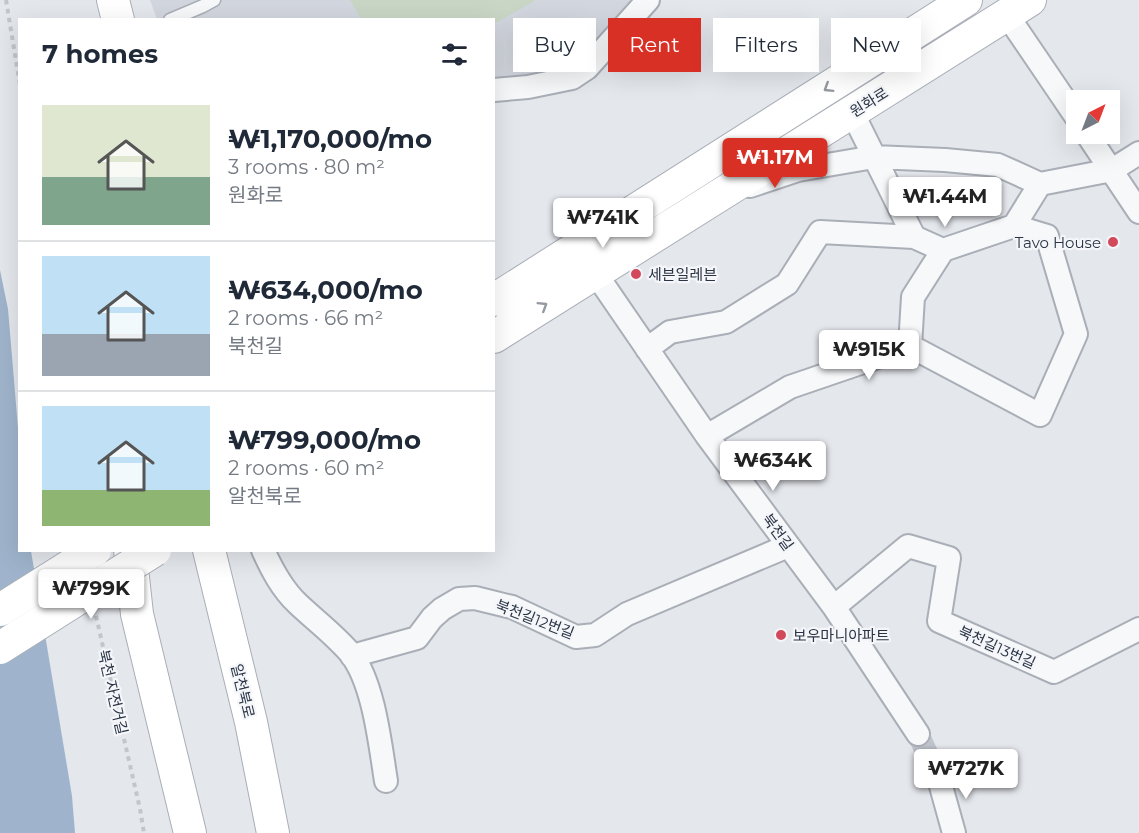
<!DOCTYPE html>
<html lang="en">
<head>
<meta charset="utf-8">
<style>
  body { margin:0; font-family:Montserrat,"Noto Sans KR",sans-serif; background:#f6f6f7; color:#1f2937; height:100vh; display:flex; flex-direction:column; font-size:22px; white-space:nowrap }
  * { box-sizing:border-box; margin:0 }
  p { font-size:20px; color:#747a83 }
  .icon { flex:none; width:33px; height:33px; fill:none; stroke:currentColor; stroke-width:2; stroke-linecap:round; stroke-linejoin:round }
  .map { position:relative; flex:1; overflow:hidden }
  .sheet { position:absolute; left:18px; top:18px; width:477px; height:534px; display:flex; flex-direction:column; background:#fff; border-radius:0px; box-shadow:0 6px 24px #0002 }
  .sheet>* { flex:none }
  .guide { position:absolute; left:513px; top:18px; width:536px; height:54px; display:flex; gap:12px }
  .needle { width:39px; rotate:42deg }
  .fabs { position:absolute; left:1066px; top:90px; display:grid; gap:12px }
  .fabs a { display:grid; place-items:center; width:54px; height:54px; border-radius:0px; background:#fff; box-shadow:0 6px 24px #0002; font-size:30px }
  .price { position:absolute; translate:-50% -51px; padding:0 14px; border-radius:6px; background:#fff; color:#222; font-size:20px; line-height:39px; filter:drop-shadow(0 2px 3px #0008) }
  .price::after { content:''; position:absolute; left:50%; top:36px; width:18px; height:14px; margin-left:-9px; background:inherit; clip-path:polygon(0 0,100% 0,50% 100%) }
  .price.selected { background:#d93025; color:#fff }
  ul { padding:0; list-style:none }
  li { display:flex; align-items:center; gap:18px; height:150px; padding:0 24px }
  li+li { border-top:2px solid #e0e1e3 }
  li span { display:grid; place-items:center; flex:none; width:168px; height:120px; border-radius:0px; color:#555 }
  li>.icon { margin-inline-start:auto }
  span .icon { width:72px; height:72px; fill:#fffc; stroke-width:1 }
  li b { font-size:26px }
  h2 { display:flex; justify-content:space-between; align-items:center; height:72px; padding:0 24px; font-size:26px }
  .pill { padding:0 21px; border-radius:0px; background:#fff; box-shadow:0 6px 24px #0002; font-size:21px; line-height:54px }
  .pill.selected { background:#d93025; color:#fff }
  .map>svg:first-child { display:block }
</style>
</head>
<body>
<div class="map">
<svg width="1139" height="833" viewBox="0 0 1139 833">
  <rect width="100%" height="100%" fill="#e4e7ec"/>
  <!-- built -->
  <path fill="#d2d6de" d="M150 0H635L578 68 494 81V20L157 19Z"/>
  <!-- green -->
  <path fill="#c9d6c5" d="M350 0H536L494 24V20L361 19Z"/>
  <!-- water -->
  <path fill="#9fb4cc" d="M0 270 8 309 19 440 20 550 31 551 72 796 75 833H0Z"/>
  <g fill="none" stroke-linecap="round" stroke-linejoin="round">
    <!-- street-tunnel -->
    <path stroke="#bfc3cb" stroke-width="22" stroke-dasharray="22 11" stroke-linecap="butt" d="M918 734 939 779"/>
    <!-- lane casing -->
    <g stroke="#a9aeb7" stroke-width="15">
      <path id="lane" d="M170 20 203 6 214 0"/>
    </g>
    <!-- street casing -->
    <g stroke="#a9aeb7" stroke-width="26">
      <path id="street" d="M1007 15 1077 118
        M494 90 528 87 572 78 587 68 648 0
        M852 112 914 237 943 250 1014 226 1040 184
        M1087 134 1139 212
        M1040 184 1112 170 1139 153
        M750 186 798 170 874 157 945 160 998 165 1040 184
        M587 261 707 436 834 607 918 734
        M910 346 1040 415 1076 334 1047 236 1014 226
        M647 349 670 332 726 322 787 284 820 232 914 237
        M707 436 790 387 910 346 913 297 943 250
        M263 550C272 570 282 589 298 604 316 621 335 635 351 654 374 684 380 744 386 781
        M834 607 908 546 949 558 939 621 1054 672 1139 629
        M352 656 417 638 432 618 442 609 459 599 475 598 512 607 576 637 595 635 627 614 788 546
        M939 779 954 833"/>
    </g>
    <!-- secondary casing -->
    <g stroke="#a9aeb7" stroke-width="34">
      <path id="secondary" d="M113 0 118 20
        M494 300 966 0
        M494 337 1030 0
        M130 550 137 614 190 833
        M209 550 251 722 273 833"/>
    </g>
    <!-- path -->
    <path stroke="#c2c5cb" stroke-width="4" stroke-dasharray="4.5 4.5" stroke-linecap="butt" d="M6 0 20 85
      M96 616 140 809 144 833"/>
    <!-- lane -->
    <use href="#lane" stroke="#f7f8fa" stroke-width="12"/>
    <!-- street -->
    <use href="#street" stroke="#f7f8fa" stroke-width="22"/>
    <!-- secondary -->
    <use href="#secondary" stroke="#fff" stroke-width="32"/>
    <!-- secondary-bridge casing -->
    <g stroke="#a9aeb7" stroke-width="34" stroke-linecap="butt">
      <path id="secondary-bridge" d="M0 610 95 550
        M0 648 155 550"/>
    </g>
    <!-- secondary-bridge -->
    <use href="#secondary-bridge" stroke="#fff" stroke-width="32"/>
  </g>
  <!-- one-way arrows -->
  <defs><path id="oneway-chevron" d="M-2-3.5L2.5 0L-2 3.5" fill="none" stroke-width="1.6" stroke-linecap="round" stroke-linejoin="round" transform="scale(1.5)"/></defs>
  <g stroke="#959aa2">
    <use href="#oneway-chevron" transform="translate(828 88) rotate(148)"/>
    <use href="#oneway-chevron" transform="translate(543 306) rotate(-32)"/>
  </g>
  <!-- markers -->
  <g fill="#d1495b" stroke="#f4f6f9" stroke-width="2">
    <circle cx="1113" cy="242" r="6"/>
    <circle cx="636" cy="274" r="6"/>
    <circle cx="781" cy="635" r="6"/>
  </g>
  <g text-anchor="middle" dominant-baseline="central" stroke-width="4.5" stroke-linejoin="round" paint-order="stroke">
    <!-- street labels -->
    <g font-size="15" fill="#2b3445" stroke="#f4f6f9">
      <text transform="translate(869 102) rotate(-32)">원화로</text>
      <text transform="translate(778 532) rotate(54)">북천길</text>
      <text transform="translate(535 619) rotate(21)">북천길12번길</text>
      <text transform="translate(997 647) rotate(24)">북천길13번길</text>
      <text transform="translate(243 691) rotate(76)">알천북로</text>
      <text transform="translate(113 692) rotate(77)">북천 자전거길</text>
    </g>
    <!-- poi labels -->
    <g font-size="15" fill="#2b3445" stroke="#f4f6f9" text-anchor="start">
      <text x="1101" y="242" text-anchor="end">Tavo House</text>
      <text x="648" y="274">세븐일레븐</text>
      <text x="793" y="635">보우마니아파트</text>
    </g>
  </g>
</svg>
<div class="fabs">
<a><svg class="needle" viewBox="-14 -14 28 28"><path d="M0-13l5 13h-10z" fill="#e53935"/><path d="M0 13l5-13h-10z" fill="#747a83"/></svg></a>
</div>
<b class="price selected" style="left:775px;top:189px">₩1.17M</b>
<b class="price" style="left:945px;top:228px">₩1.44M</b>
<b class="price" style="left:603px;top:249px">₩741K</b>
<b class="price" style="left:869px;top:381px">₩915K</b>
<b class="price" style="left:773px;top:492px">₩634K</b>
<b class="price" style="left:91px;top:620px">₩799K</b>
<b class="price" style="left:966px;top:800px">₩727K</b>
<div class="guide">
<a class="pill">Buy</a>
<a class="pill selected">Rent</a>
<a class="pill">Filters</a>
<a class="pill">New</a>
</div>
<section class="sheet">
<h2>7 homes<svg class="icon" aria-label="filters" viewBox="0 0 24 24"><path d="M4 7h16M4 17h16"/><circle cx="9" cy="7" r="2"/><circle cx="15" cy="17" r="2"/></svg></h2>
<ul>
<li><span style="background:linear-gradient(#dfe7d0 60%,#7fa58c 0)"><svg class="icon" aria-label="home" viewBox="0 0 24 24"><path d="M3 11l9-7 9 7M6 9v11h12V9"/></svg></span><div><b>₩1,170,000/mo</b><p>3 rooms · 80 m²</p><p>원화로</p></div></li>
<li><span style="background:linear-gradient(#bfe0f5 65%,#9aa5b1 0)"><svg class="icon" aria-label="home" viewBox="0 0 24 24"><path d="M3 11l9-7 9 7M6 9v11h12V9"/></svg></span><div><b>₩634,000/mo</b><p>2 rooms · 66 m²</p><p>북천길</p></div></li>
<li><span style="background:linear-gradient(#bfe0f5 70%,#8fb573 0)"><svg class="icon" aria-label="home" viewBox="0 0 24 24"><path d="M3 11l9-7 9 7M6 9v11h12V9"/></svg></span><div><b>₩799,000/mo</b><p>2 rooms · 60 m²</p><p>알천북로</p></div></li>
</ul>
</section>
</div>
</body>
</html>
